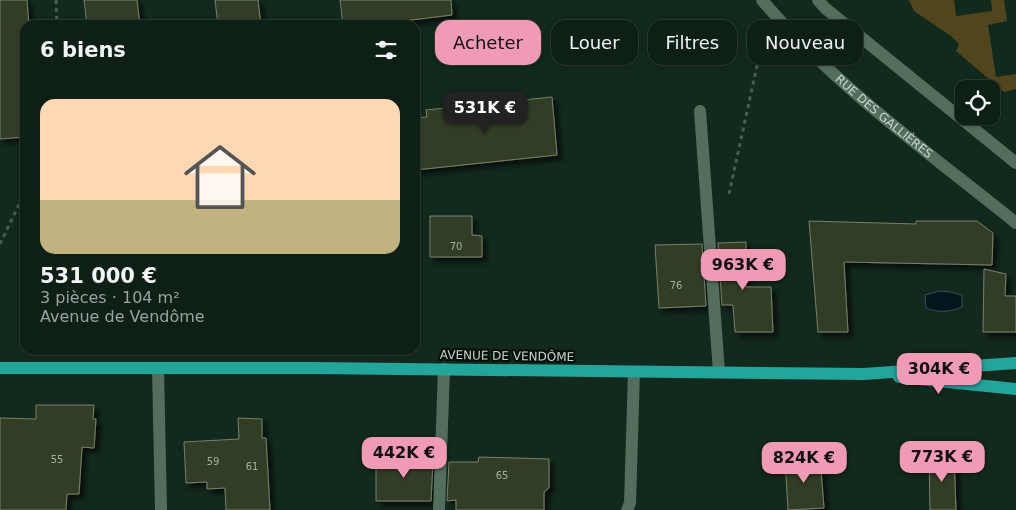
<!DOCTYPE html>
<html lang="fr">
<head>
<meta charset="utf-8">
<style>
  body { margin:0; font-family:"DejaVu Sans",sans-serif; background:#1c2c23; color:#f1f3f6; height:100vh; display:flex; flex-direction:column; font-size:19px; white-space:nowrap }
  * { box-sizing:border-box; margin:0 }
  p { font-size:16px; color:#9ba2a1 }
  .icon { flex:none; width:28px; height:28px; fill:none; stroke:currentColor; stroke-width:2; stroke-linecap:round; stroke-linejoin:round }
  .map { position:relative; flex:1; overflow:hidden }
  .sheet { position:absolute; left:20px; top:20px; width:400px; height:335px; display:flex; flex-direction:column; background:#0e1f16; border-radius:15px; box-shadow:0 1px 4px #0004,0 0 0 1px #2e3d35 }
  .sheet>* { flex:none }
  .hud { position:absolute; left:435px; top:20px; width:475px; height:45px; display:flex; gap:10px }
  .buttons { position:absolute; left:955px; top:80px; display:grid; gap:10px }
  .buttons a { display:grid; place-items:center; width:45px; height:45px; border-radius:10px; background:#0e1f16; box-shadow:0 1px 4px #0004,0 0 0 1px #2e3d35; font-size:25px }
  .price { position:absolute; translate:-50% -42px; padding:0 11px; border-radius:10px; background:#f09ab6; color:#111; font-size:16px; line-height:32px; filter:drop-shadow(0 1px 2px #0008) }
  .price::after { content:''; position:absolute; left:50%; top:30px; width:15px; height:11px; margin-left:-8px; background:inherit; clip-path:polygon(0 0,100% 0,50% 100%) }
  .price.current { background:#222; color:#fff }
  ul { padding:0; list-style:none }
  li { display:grid; align-content:center; gap:10px; height:265px; padding:0 20px }
  li span { display:grid; place-items:center; height:155px; border-radius:15px; color:#555 }
  li>.icon { margin-inline-start:auto }
  span .icon { width:90px; height:90px; fill:#fffc; stroke-width:1 }
  li b { font-size:21px }
  h2 { display:flex; justify-content:space-between; align-items:center; height:60px; padding:0 20px; font-size:21px }
  .chip { padding:0 18px; border-radius:15px; background:#0e1f16; box-shadow:0 1px 4px #0004,0 0 0 1px #2e3d35; font-size:18px; line-height:45px }
  .chip.current { background:#f09ab6; color:#111 }
  .map>svg:first-child { display:block }
</style>
</head>
<body>
<div class="map">
<svg width="1016" height="510" viewBox="0 0 1016 510">
  <defs>
    <filter id="shadow"><feDropShadow dx="4.5" dy="4.5" stdDeviation="2.5" flood-color="#0009"/></filter>
  </defs>
  <rect width="100%" height="100%" fill="#12291d"/>
  <!-- green -->
  <path fill="#50451d" d="M909 0H954L956 16 992 11 991 0H1004L1007 21 988 25 996 77 1016 74V89L1004 92 956 51 959 44 951 36 914 11Z"/>
  <!-- water -->
  <path fill="#02161d" stroke="#3d5052" d="M940 291 950 292 962 295V307C950 312 938 313 926 308L925 295Z"/>
  <!-- building -->
  <path fill="#333c26" stroke="#778169" filter="url(#shadow)" d="M0 0H27L29 25H25V137L0 139Z
    M84 0H137L140 25H87Z
    M215 0H258L261 25H218Z
    M340 0H451L452 15 371 25H343Z
    M552 97 557 155 415 170V118L427 117 426 110Z
    M430 216H472V235L482 236V257H430Z
    M809 221 916 224V221H977L993 233 992 265 844 262 848 332H818Z
    M746 242V287H771L773 332H735L733 305H722L718 243Z
    M702 244 706 306 659 308 655 245Z
    M984 269 1006 274 1005 296H1016V332H983Z
    M36 405H94L93 419H96L94 448 82 447 79 494H67L66 510H0V418L36 419Z
    M238 418 262 419V438H266L270 510H226L225 488 207 489V482L186 483 184 442 239 439Z
    M954 455 956 510H930L929 457Z
    M376 457H422V462H433L431 501H376Z
    M479 457 549 459V488L544 492V510H456V500L447 501 449 462H478Z
    M820 457 824 508 788 510 785 459Z"/>
  <g fill="none" stroke-linecap="round" stroke-linejoin="round">
    <!-- path -->
    <path stroke="#495d52" stroke-width="3" stroke-dasharray="4 4" stroke-linecap="butt" d="M56 0 57 25
      M729 194 764 34
      M0 244 25 192"/>
    <!-- minor -->
    <g stroke="#546e5e" stroke-width="12">
      <path id="s1" d="M762 0C835 86 928 152 1016 223"/>
      <path d="M818 0 825 8 1016 163"/>
      <path d="M700 111 719 372"/>
      <path d="M158 368 161 510"/>
      <path d="M439 510 444 369"/>
      <path d="M627 510 630 503 634 372"/>
    </g>
    <!-- major -->
    <path stroke="#23a59b" stroke-width="12" d="M0 368H315L864 374 1016 363
      M899 377 1016 389"/>
  </g>
  <g text-anchor="middle" dominant-baseline="central" stroke-width="4.5" stroke-linejoin="round" paint-order="stroke">
    <!-- number labels -->
    <g font-size="10" fill="#a3b0a3">
      <text x="456" y="246">70</text>
      <text x="676" y="285">76</text>
      <text x="57" y="459">55</text>
      <text x="213" y="461">59</text>
      <text x="252" y="466">61</text>
      <text x="502" y="475">65</text>
    </g>
    <!-- street labels -->
    <g font-size="12" fill="#c8d6cd" stroke="#06100a">
      <text stroke="none"><textPath href="#s1" startOffset="169">RUE DES GALLIÈRES</textPath></text>
      <text transform="translate(507 356) rotate(1)">AVENUE DE VENDÔME</text>
    </g>
  </g>
</svg>
<div class="buttons">
<a><svg class="icon" aria-label="locate" viewBox="0 0 24 24"><circle cx="12" cy="12" r="6"/><path d="M12 2v4M12 18v4M2 12h4M18 12h4"/></svg></a>
</div>
<b class="price current" style="left:485px;top:134px">531K €</b>
<b class="price" style="left:743px;top:291px">963K €</b>
<b class="price" style="left:939px;top:395px">304K €</b>
<b class="price" style="left:404px;top:479px">442K €</b>
<b class="price" style="left:942px;top:483px">773K €</b>
<b class="price" style="left:804px;top:484px">824K €</b>
<div class="hud">
<a class="chip current">Acheter</a>
<a class="chip">Louer</a>
<a class="chip">Filtres</a>
<a class="chip">Nouveau</a>
</div>
<section class="sheet">
<h2>6 biens<svg class="icon" aria-label="filters" viewBox="0 0 24 24"><path d="M4 7h16M4 17h16"/><circle cx="9" cy="7" r="2"/><circle cx="15" cy="17" r="2"/></svg></h2>
<ul>
<li><span style="background:linear-gradient(#ffd9b3 65%,#c2b280 0)"><svg class="icon" aria-label="home" viewBox="0 0 24 24"><path d="M3 11l9-7 9 7M6 9v11h12V9"/></svg></span><div><b>531 000 €</b><p>3 pièces · 104 m²</p><p>Avenue de Vendôme</p></div></li>
</ul>
</section>
</div>
</body>
</html>
